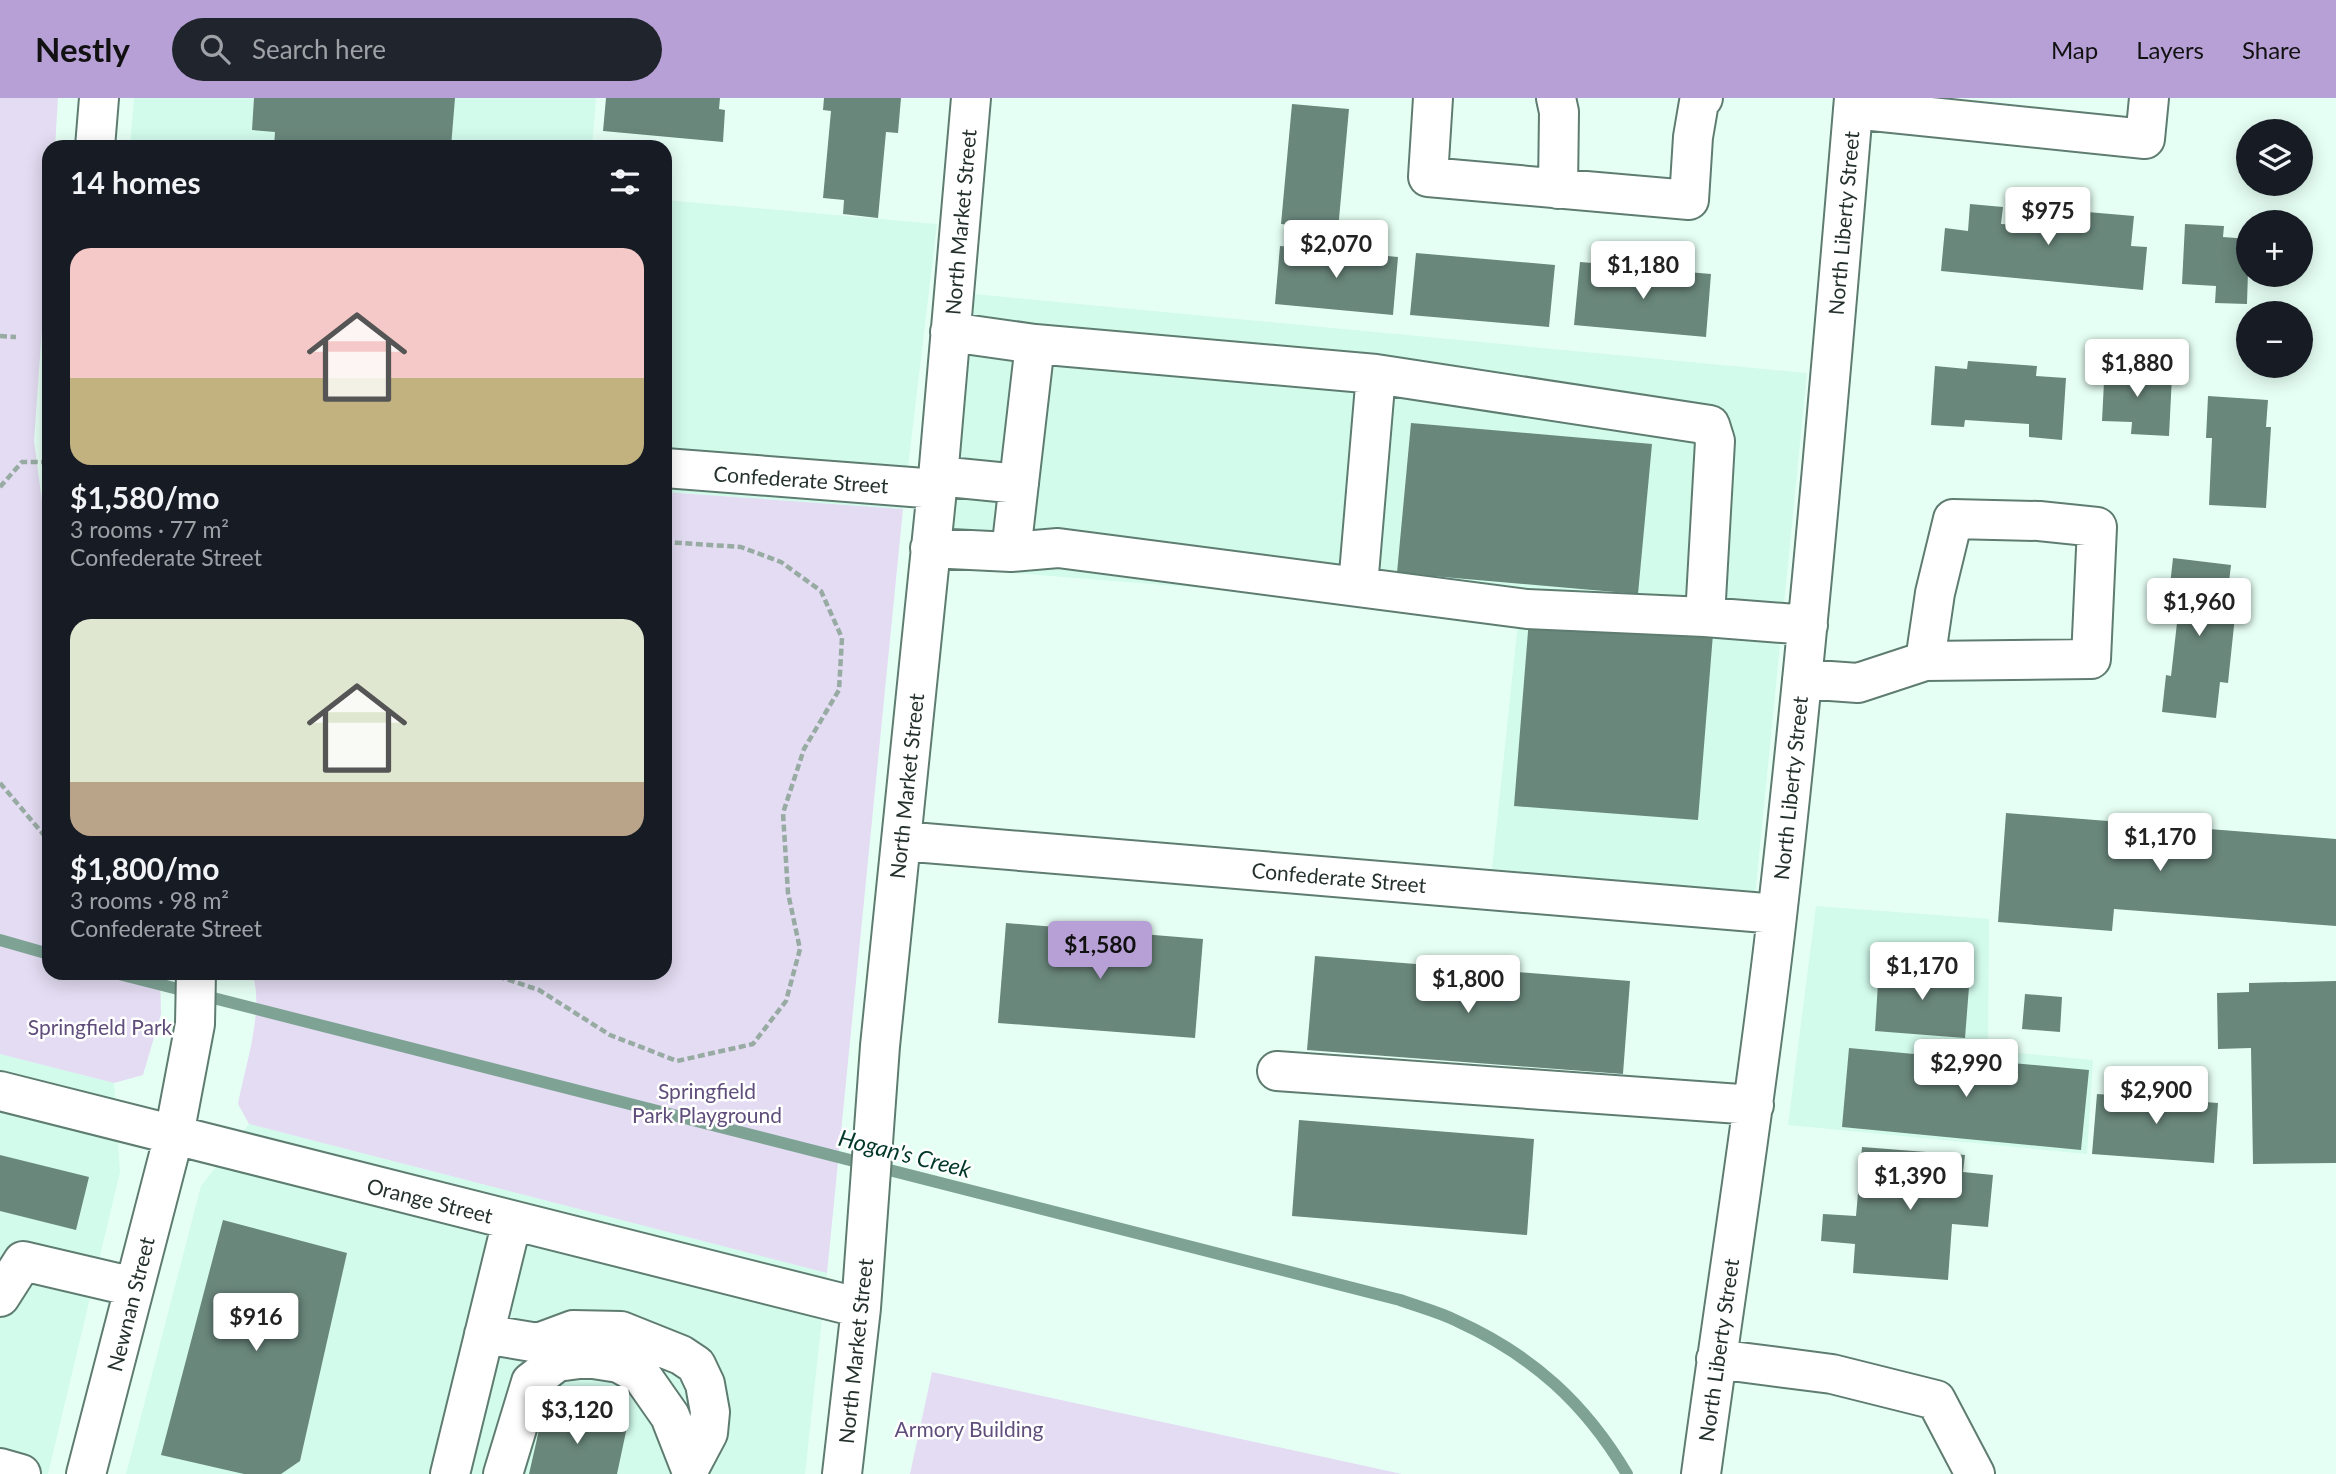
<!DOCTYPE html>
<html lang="en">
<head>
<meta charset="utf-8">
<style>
  body { margin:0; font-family:Lato,sans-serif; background:#20242c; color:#f1f3f6; height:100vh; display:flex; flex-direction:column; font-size:26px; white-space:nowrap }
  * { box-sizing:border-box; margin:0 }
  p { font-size:23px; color:#9ea1a6 }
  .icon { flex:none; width:38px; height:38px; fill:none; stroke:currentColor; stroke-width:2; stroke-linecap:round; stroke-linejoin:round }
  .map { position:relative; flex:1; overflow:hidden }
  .sheet { position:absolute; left:42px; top:42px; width:630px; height:840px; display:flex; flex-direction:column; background:#171b24; border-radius:21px; box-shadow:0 4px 18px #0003 }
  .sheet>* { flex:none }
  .controls { position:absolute; left:2236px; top:21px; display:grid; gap:14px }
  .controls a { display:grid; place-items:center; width:77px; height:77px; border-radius:50%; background:#171b24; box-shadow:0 4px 18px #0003; font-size:35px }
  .price { position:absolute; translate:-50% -60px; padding:0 16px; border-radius:7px; background:#fff; color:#222; font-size:23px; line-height:46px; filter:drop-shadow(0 2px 4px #0008) }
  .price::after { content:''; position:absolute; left:50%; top:42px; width:21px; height:16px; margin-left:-10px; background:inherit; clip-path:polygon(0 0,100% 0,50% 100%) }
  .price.current { background:#b7a0d6; color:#111 }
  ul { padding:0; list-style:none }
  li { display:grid; align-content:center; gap:14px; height:371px; padding:0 28px }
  li span { display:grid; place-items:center; height:217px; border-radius:21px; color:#555 }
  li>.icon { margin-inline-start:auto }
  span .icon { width:126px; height:126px; fill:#fffc; stroke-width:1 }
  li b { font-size:30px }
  h2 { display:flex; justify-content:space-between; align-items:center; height:84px; padding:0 28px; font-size:30px }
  header { display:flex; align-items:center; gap:42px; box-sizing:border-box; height:98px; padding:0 35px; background:#b7a0d6; color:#111 }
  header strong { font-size:33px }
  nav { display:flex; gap:38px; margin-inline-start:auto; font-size:24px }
  .search { width:490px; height:63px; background:#20242c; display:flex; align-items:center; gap:18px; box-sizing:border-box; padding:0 24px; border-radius:38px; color:#9ea1a6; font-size:26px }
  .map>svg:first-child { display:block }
</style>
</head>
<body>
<header>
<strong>Nestly</strong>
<div class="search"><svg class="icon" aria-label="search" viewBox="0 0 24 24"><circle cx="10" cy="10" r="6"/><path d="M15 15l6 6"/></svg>Search here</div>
<nav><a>Map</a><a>Layers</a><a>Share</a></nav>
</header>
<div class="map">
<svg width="2336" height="1376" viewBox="0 0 2336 1376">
  <rect width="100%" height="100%" fill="#e6fff5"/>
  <!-- built -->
  <path fill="#d2fbec" d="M134 0H596L592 49H130Z
    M665 102 937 126 903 411 665 394Z
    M974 196 1807 275 1755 798 1492 771 1519 515 948 470Z
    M1816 808 1989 821 1988 952 2093 962 2087 1056 1788 1027Z
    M0 956 114 985 120 1074 48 1376H0Z
    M249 1026 827 1175 805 1376H126L201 1088Z"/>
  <!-- green -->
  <path fill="#e3dcf2" d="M0 0H58L55 49H49V131L34 343 49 456V875H160L161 916 143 977 114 985 0 956Z
    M665 394 903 411 827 1175 249 1026 238 1006C245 968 265 911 252 875H665Z
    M932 1274 1402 1376H910Z"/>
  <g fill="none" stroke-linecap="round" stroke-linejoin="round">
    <!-- stream -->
    <path stroke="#7ea395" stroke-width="12" d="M0 842 49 856
      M115 875 1400 1202C1419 1209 1439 1214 1457 1223 1532 1257 1585 1305 1627 1376"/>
  </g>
  <!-- building -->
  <path fill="#6a877c" d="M254 0H455L451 49H274L275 34 252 32Z
    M606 0H720L719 11 725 12 723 44 603 33Z
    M824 0H901L898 35 886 34 878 120 843 116 844 102 823 100 831 13 823 12Z
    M1292 6 1349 11 1338 132 1281 126Z
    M1970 106 2003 109 2001 126 2018 127 2019 108 2134 118 2131 148 2147 149 2143 192 1941 173 1945 130 1968 133Z
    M2185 126 2224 128 2223 139 2249 141 2247 206 2215 205 2216 188 2182 186Z
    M1280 148 1398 159 1393 217 1275 206Z
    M1416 155 1555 167 1549 229 1410 217Z
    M1580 164 1617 167 1615 175 1675 180 1676 173 1711 176 1706 239 1574 227Z
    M1968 263 2037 268 2036 278 2066 280 2062 342 2029 339V326L1965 322 1964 329 1931 327 1935 268 1967 271Z
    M2105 264 2141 266 2140 276 2172 278 2169 338 2131 336 2132 324 2102 323Z
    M2208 298 2268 302 2266 329H2271L2266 410 2209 407 2212 340H2206Z
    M1411 325 1652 346 1638 496 1397 475Z
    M2173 460 2231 467 2225 518H2235L2228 585 2220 584 2216 620 2162 614 2166 577 2171 578 2178 516 2167 514Z
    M1529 521 1713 536 1698 722 1514 708Z
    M2006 715 2336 741V828L2114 811 2112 833 1998 824Z
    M1006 825 1203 841 1195 940 998 925Z
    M1315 858 1630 883 1623 976 1307 952Z
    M1879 869 1970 876 1965 940 1875 933Z
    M2336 883V1065L2253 1066 2251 950 2218 951 2217 895 2249 894V885Z
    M2025 896 2062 899 2060 934 2022 931Z
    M1849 950 2089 972 2081 1052 1842 1029Z
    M2140 984 2181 987 2179 1002 2218 1005 2214 1065 2092 1056 2097 996 2139 999Z
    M1299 1022 1534 1041 1527 1137 1292 1118Z
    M1862 1049 1965 1057 1963 1074 1993 1077 1988 1129 1952 1126 1948 1182 1853 1175 1855 1146 1821 1143 1823 1116 1856 1118Z
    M0 1057 89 1079 76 1132 0 1113Z
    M223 1122 347 1155 300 1363 281 1376H244L161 1357Z
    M544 1310 627 1329 617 1376H529Z"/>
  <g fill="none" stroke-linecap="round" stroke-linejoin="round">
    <!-- minor casing -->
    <g stroke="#5f7c71" stroke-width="42">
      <path id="minor" d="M1433 0 1428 79 1689 102 1693 39 1699 4 1703 0
        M1556 0 1559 14 1558 91
        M1853 11 2145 41 2149 0
        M95 49 99 0
        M1035 246 1376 276 1358 488
        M1376 276 1710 327 1715 343 1705 519
        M665 370 937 391
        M938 378 1019 386
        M930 450 1011 454 1035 246 950 234
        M1011 454 1058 450 1527 511 1705 519 1808 527
        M1802 581 1858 585 1925 563 2091 561 2097 429 2039 423 1953 421 1935 495 1925 563
        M901 743 1777 816
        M1277 973 1754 1007
        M0 993 861 1210
        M0 1199 23 1163 134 1189
        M484 1236 538 1245 573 1232 621 1233 681 1257 696 1267 705 1286 710 1314 708 1335 690 1369
        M1716 1261 1832 1276 1936 1302 1975 1376
        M0 1370 21 1376
        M86 1376 174 1037 195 926 196 875
        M450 1376 512 1123
        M503 1376 531 1284 557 1264 587 1260 619 1265 642 1278 670 1318 690 1369
        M842 1376 861 1210 880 948 937 391 971 0
        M1701 1376C1726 1190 1756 1004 1777 818 1808 546 1831 273 1854 0"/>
    </g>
    <!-- path -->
    <path stroke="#97aba3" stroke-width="4.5" stroke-dasharray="7 3.5" stroke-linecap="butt" d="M0 238 16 239
      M0 389 22 364H49
      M0 685 49 743
      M488 875 539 892 610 937 677 963 753 946 786 903 800 851 788 795 783 715 804 651 839 592 842 540 821 493 781 464 741 449 665 444"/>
    <!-- minor -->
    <use href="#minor" stroke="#fff" stroke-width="38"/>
  </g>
  <g text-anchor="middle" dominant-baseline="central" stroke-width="5" stroke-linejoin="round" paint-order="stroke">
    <!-- street labels -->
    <g font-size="21" fill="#25312d" stroke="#fff">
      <text transform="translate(960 124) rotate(-85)">North Market Street</text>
      <text transform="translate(1843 125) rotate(-85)">North Liberty Street</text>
      <text transform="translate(801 381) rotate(4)">Confederate Street</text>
      <text transform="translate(906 688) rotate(-84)">North Market Street</text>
      <text transform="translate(1790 690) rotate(-84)">North Liberty Street</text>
      <text transform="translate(1339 779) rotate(5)">Confederate Street</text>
      <text transform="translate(430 1102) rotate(14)">Orange Street</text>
      <text transform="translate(130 1206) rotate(-76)">Newnan Street</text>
      <text transform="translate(1718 1252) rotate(-82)">North Liberty Street</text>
      <text transform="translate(855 1253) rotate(-84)">North Market Street</text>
    </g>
    <!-- park labels -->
    <g font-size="21" fill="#5f4e7b" stroke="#fff">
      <text x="100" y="928">Springfield Park</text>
      <text x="707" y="992">Springfield<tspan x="707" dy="24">Park Playground</tspan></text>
      <text x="969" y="1330">Armory Building</text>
    </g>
    <!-- water labels -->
    <g font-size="23" font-style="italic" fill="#003729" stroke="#fff">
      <text transform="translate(905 1055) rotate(14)">Hogan's Creek</text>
    </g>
  </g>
</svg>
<div class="controls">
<a><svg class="icon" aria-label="layers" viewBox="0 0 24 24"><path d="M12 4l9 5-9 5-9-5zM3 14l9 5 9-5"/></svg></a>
<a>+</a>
<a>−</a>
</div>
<b class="price" style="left:2048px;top:149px">$975</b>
<b class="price" style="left:1336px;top:182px">$2,070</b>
<b class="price" style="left:1643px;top:203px">$1,180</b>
<b class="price" style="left:2137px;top:301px">$1,880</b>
<b class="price" style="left:2199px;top:540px">$1,960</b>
<b class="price" style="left:2160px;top:775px">$1,170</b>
<b class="price current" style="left:1100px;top:883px">$1,580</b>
<b class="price" style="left:1922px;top:904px">$1,170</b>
<b class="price" style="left:1468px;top:917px">$1,800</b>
<b class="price" style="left:1966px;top:1001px">$2,990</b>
<b class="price" style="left:2156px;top:1028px">$2,900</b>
<b class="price" style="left:1910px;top:1114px">$1,390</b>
<b class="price" style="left:256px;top:1255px">$916</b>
<b class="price" style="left:577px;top:1348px">$3,120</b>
<section class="sheet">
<h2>14 homes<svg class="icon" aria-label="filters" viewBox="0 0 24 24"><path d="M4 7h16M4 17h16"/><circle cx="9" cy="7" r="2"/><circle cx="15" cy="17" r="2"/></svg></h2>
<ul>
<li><span style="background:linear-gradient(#f6c9c9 60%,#c2b280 0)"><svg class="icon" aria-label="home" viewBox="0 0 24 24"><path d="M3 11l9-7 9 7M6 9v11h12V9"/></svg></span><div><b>$1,580/mo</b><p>3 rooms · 77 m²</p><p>Confederate Street</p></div></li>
<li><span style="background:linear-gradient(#dfe7d0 75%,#b9a48a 0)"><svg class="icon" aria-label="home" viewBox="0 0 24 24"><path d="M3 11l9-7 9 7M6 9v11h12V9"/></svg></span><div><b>$1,800/mo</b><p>3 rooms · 98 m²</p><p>Confederate Street</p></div></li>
</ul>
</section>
</div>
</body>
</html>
